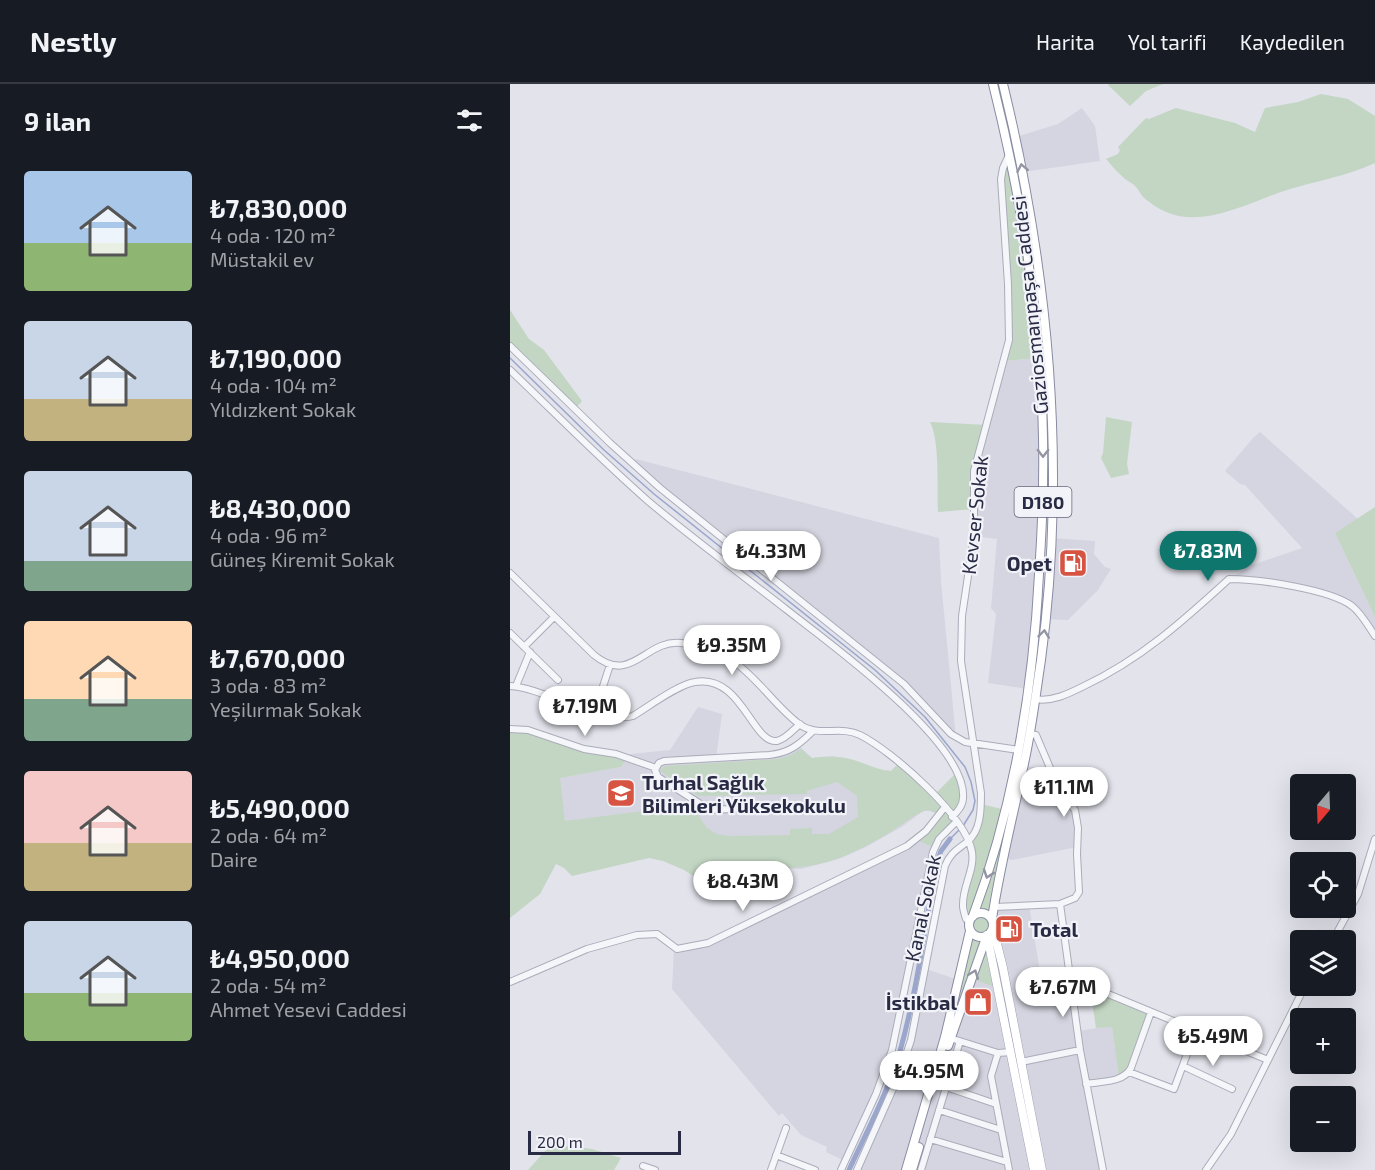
<!DOCTYPE html>
<html lang="tr">
<head>
<meta charset="utf-8">
<style>
  body { margin:0; font-family:"Exo 2",sans-serif; background:#20242c; color:#f1f3f6; height:100vh; display:flex; flex-direction:column; font-size:22px; white-space:nowrap }
  * { box-sizing:border-box; margin:0 }
  p { font-size:20px; color:#9ea1a6 }
  .icon { flex:none; width:33px; height:33px; fill:none; stroke:currentColor; stroke-width:2; stroke-linecap:round; stroke-linejoin:round }
  .map { position:relative; flex:1; overflow:hidden }
  .panel { display:flex; flex-direction:column; background:#171b24; width:510px }
  .panel>* { flex:none }
  .needle { width:39px; rotate:199deg }
  .controls { position:absolute; left:780px; top:690px; display:grid; gap:12px }
  .controls a { display:grid; place-items:center; width:66px; height:66px; border-radius:6px; background:#171b24; box-shadow:0 6px 24px #0002; font-size:30px }
  .scale { position:absolute; left:18px; bottom:15px; width:153px; box-sizing:border-box; padding-left:6px; border:3px solid #292b45; border-top:0; font-size:16px; line-height:21px; white-space:nowrap; color:#292b45; -webkit-text-stroke:4px #f2f3f8; paint-order:stroke }
  .price { position:absolute; translate:-50% -51px; padding:0 14px; border-radius:21px; background:#fff; color:#222; font-size:20px; line-height:39px; filter:drop-shadow(0 2px 3px #0008) }
  .price::after { content:''; position:absolute; left:50%; top:36px; width:18px; height:14px; margin-left:-9px; background:inherit; clip-path:polygon(0 0,100% 0,50% 100%) }
  .price.selected { background:#0f766e; color:#fff }
  ul { padding:0; list-style:none }
  li { display:flex; align-items:center; gap:18px; height:150px; padding:0 24px }
  li span { display:grid; place-items:center; flex:none; width:168px; height:120px; border-radius:6px; color:#555 }
  li>.icon { margin-inline-start:auto }
  span .icon { width:72px; height:72px; fill:#fffc; stroke-width:1 }
  li b { font-size:26px }
  h2 { display:flex; justify-content:space-between; align-items:center; height:72px; padding:0 24px; font-size:26px }
  header { display:flex; align-items:center; gap:36px; box-sizing:border-box; height:84px; padding:0 30px; background:#171b24; border-bottom:2px solid #363941 }
  header strong { font-size:28px }
  nav { display:flex; gap:33px; margin-inline-start:auto; font-size:21px }
  main { display:flex; flex:1; min-height:0 }
  .map>svg:first-child { display:block }
</style>
</head>
<body>
<header>
<strong>Nestly</strong>
<nav><a>Harita</a><a>Yol tarifi</a><a>Kaydedilen</a></nav>
</header>
<main>
<section class="panel">
<h2>9 ilan<svg class="icon" aria-label="filters" viewBox="0 0 24 24"><path d="M4 7h16M4 17h16"/><circle cx="9" cy="7" r="2"/><circle cx="15" cy="17" r="2"/></svg></h2>
<ul>
<li><span style="background:linear-gradient(#a9c7e8 60%,#8fb573 0)"><svg class="icon" aria-label="home" viewBox="0 0 24 24"><path d="M3 11l9-7 9 7M6 9v11h12V9"/></svg></span><div><b>₺7,830,000</b><p>4 oda · 120 m²</p><p>Müstakil ev</p></div></li>
<li><span style="background:linear-gradient(#c9d6e8 65%,#c2b280 0)"><svg class="icon" aria-label="home" viewBox="0 0 24 24"><path d="M3 11l9-7 9 7M6 9v11h12V9"/></svg></span><div><b>₺7,190,000</b><p>4 oda · 104 m²</p><p>Yıldızkent Sokak</p></div></li>
<li><span style="background:linear-gradient(#c9d6e8 75%,#7fa58c 0)"><svg class="icon" aria-label="home" viewBox="0 0 24 24"><path d="M3 11l9-7 9 7M6 9v11h12V9"/></svg></span><div><b>₺8,430,000</b><p>4 oda · 96 m²</p><p>Güneş Kiremit Sokak</p></div></li>
<li><span style="background:linear-gradient(#ffd9b3 65%,#7fa58c 0)"><svg class="icon" aria-label="home" viewBox="0 0 24 24"><path d="M3 11l9-7 9 7M6 9v11h12V9"/></svg></span><div><b>₺7,670,000</b><p>3 oda · 83 m²</p><p>Yeşilırmak Sokak</p></div></li>
<li><span style="background:linear-gradient(#f6c9c9 60%,#c2b280 0)"><svg class="icon" aria-label="home" viewBox="0 0 24 24"><path d="M3 11l9-7 9 7M6 9v11h12V9"/></svg></span><div><b>₺5,490,000</b><p>2 oda · 64 m²</p><p>Daire</p></div></li>
<li><span style="background:linear-gradient(#c9d6e8 60%,#8fb573 0)"><svg class="icon" aria-label="home" viewBox="0 0 24 24"><path d="M3 11l9-7 9 7M6 9v11h12V9"/></svg></span><div><b>₺4,950,000</b><p>2 oda · 54 m²</p><p>Ahmet Yesevi Caddesi</p></div></li>
</ul>
</section>
<div class="map">
<svg width="865" height="1086" viewBox="0 0 865 1086">
  <rect width="100%" height="100%" fill="#e2e3eb"/>
  <!-- built -->
  <path fill="#d4d5e0" d="M572 24 585 42 590 77 513 88 506 53 548 40Z
    M529 274 533 352 518 605 478 599 486 530 481 524 487 455 464 452V387L495 277Z
    M750 348 848 435 825 449 865 533V552L841 521 799 506 719 495 742 481 792 464 735 401 730 400 715 387 744 353Z
    M126 375 429 454 431 497 446 654 394 600 122 379Z
    M541 454 585 457 584 470 595 483 601 485 588 506 558 536 536 535Z
    M188 623 212 630 206 674 259 671 288 661 302 674 322 672 334 674 371 686 381 687 389 679 430 730 421 727H413L393 742 356 763 329 775 291 785 227 783 199 774 60 773 49 694 111 683 120 670 160 666Z
    M514 682 541 685 549 705 563 722 567 763 502 776 493 774Z
    M407 756 424 764 382 966 335 1077 316 1068 317 1063 291 1051 272 1029 269 1032 162 905 164 864 190 862Z
    M519 821 532 899 560 895 567 947 602 942 609 995 577 1000 593 1086H347L390 989 416 885 449 896 482 835 484 823Z"/>
  <!-- green -->
  <path fill="#c3d6c3" d="M599 0H653L636 7 620 22 598 1Z
    M811 10 838 15 865 32V79C837 92 806 97 777 106 733 120 681 153 638 117 632 113 630 108 626 103 623 99 619 98 615 95 608 89 602 82 596 75L608 70 610 66 608 63 636 34 639 35 666 24 725 39 745 48 755 24 788 18Z
    M500 69 529 274 495 277 499 263 491 95Z
    M0 226 19 255 34 266 72 317 65 325 0 262Z
    M596 333 622 338 617 380 619 390 601 394 591 374 593 369Z
    M420 338 477 341 466 378 465 425 428 428C427 405 430 357 420 338Z
    M865 423V533L825 449Z
    M0 645H13L68 663 118 673 111 683 50 694 55 737 181 721 197 744 207 750 219 752 280 751V745L302 744V750H319L348 733 347 712 327 698 297 707V710L188 712 150 687 154 682 268 675 281 671 291 665 302 674C316 672 330 672 344 676 357 680 367 686 381 687L389 679 425 710 446 689 453 715 443 733 446 738 424 764 407 756 429 730 417 726C404 730 387 745 374 752 332 776 305 786 256 784 244 784 231 784 219 782L215 802H202L200 803 174 786 153 777 139 774 62 792 54 784 46 780 30 810 0 834Z
    M471 720 496 726 486 768 494 770 482 834 483 844 477 852 488 904 462 895 450 926 443 923 460 847V836L453 821 461 786 459 757 463 753Z
    M580 904 641 928 620 986 609 995 602 943 586 944Z
    M44 1057 54 1062 82 1065 111 1074 104 1086H18Z"/>
  <g fill="none" stroke-linecap="round" stroke-linejoin="round">
    <!-- stream -->
    <path stroke="#9ba6cd" stroke-width="1.5" d="M0 274 94 366 144 410 365 586 415 633 455 683 461 698 465 717 463 726 453 742
      M440 755 450 745"/>
    <!-- canal -->
    <path stroke="#9ba6cd" stroke-width="5" d="M339 1086C357 1047 378 1008 390 967 407 907 415 843 426 781L431 767 440 755"/>
    <!-- minor casing -->
    <g stroke="#aaacb9" stroke-width="8">
      <path id="minor" d="M0 262 100 359 150 404 394 600 441 650 455 658 509 666
        M0 286C46 330 90 375 138 417 183 455 231 490 277 526 318 558 458 659 453 714 453 722 447 728 442 733
        M0 489 84 571C122 602 135 555 171 559 179 560 186 563 193 565 203 569 214 571 223 577 248 594 265 622 289 640 308 654 330 641 350 651 382 667 456 732 462 768 465 786 452 803 453 822 453 826 455 831 456 835L460 836
        M0 549 48 596
        M14 563 44 533
        M0 602C35 604 93 641 123 632 138 623 169 600 185 598 232 590 242 660 267 657 276 655 283 646 290 640
        M6 602 20 568
        M525 615C542 618 558 610 574 602 631 575 673 537 719 495 748 495 819 505 842 522 852 530 858 542 865 552
        M85 627 100 581
        M0 645 18 646 74 665 106 670 146 684
        M303 647C289 661 279 669 259 671L154 677 149 679 145 686 148 693 200 726 304 721
        M520 650 526 651 549 705 565 726 568 744 567 770 569 808 565 814 550 820
        M484 823 550 820 570 966 593 1086
        M823 856 848 810 865 755
        M0 898 77 865 127 851 147 850 167 865 198 859 397 762 416 747 435 723
        M561 901 586 905 758 976
        M440 954 488 969 501 968
        M488 969 481 992 499 1086
        M511 978 570 966
        M673 982 722 1005
        M619 988 664 1005 686 946
        M576 1000C592 997 613 999 621 984L641 928
        M436 1003 486 1020
        M429 1026 491 1046
        M420 1055 497 1078
        M266 1071 305 1086
        M133 1082 145 1086
        M261 1086 276 1044
        M331 1086 366 1010 382 966 423 768 429 755 446 738
        M347 1086 390 989 401 956 435 782C440 769 447 766 457 758 471 747 471 726 471 709L451 577 452 532 464 452V387L499 256 498 200 491 95 493 84 499 71
        M411 1086 450 957
        M696 1086 721 1050 795 902"/>
    </g>
    <!-- major casing -->
    <g stroke="#a1a3b8" stroke-width="9">
      <path id="major" d="M483 844 493 884 532 1086
        M477 851 524 1086"/>
    </g>
    <!-- highway casing -->
    <g stroke="#898ca3" stroke-width="10">
      <path id="highway" d="M459 841a12 12 0 1 1 24 0a12 12 0 1 1-24 0Z
        M463 832C504 722 523 607 529 490 532 445 534 400 533 354 531 235 512 116 483 0
        M482 835C490 781 504 728 515 675 522 642 526 609 531 576 557 383 539 188 493 0
        M438 962 477 851
        M396 1086 435 953 460 847
        M402 1086 409 1063"/>
    </g>
    <!-- minor -->
    <use href="#minor" stroke="#f5f6f9" stroke-width="6"/>
    <!-- major -->
    <use href="#major" stroke="#fff" stroke-width="8"/>
    <!-- highway -->
    <use href="#highway" stroke="#fff" stroke-width="8"/>
  </g>
  <!-- one-way arrows -->
  <defs><path id="oneway-chevron" d="M-2-3.5L2.5 0L-2 3.5" fill="none" stroke-width="1.6" stroke-linecap="round" stroke-linejoin="round" transform="scale(1.5)"/></defs>
  <g stroke="#9495a2">
    <use href="#oneway-chevron" transform="translate(512 84) rotate(-101)"/>
    <use href="#oneway-chevron" transform="translate(533 369) rotate(90)"/>
    <use href="#oneway-chevron" transform="translate(534 550) rotate(-83)"/>
    <use href="#oneway-chevron" transform="translate(478 790) rotate(109)"/>
    <use href="#oneway-chevron" transform="translate(464 890) rotate(-70)"/>
  </g>
  <!-- icons -->
  <defs>
    <g id="fuel-square" transform="scale(1.5)"><rect x="-9" y="-9" width="18" height="18" rx="4" fill="#d65441" stroke="#f2f3f8"/><path d="M-5.5-6h7V0h2V4h1.3V-2.5L3-4.5l.8-.8L6-3V5H2.5V1h-1V6h-7ZM-4.2-4.7v3.2H.2V-4.7Z" fill="#fff"/></g>
    <g id="university-square" transform="scale(1.5)"><rect x="-9" y="-9" width="18" height="18" rx="4" fill="#d65441" stroke="#f2f3f8"/><path d="M0-5L7-2L0 1L-7-2ZM-4 1L0 2.5L4 1V4Q0 6-4 4Z" fill="#fff"/></g>
    <g id="shop-square" transform="scale(1.5)"><rect x="-9" y="-9" width="18" height="18" rx="4" fill="#d65441" stroke="#f2f3f8"/><path d="M-5-2.5h2.3a2.7 3.5 0 0 1 5.4 0H5L5.5 6h-11ZM-1.5-2.5h3a1.5 2.3 0 0 0-3 0Z" fill="#fff"/></g>
  </defs>
  <g fill-rule="evenodd">
    <use href="#fuel-square" x="563" y="479"/>
    <use href="#university-square" x="111" y="709"/>
    <use href="#fuel-square" x="499" y="845"/>
    <use href="#shop-square" x="468" y="918"/>
  </g>
  <g text-anchor="middle" dominant-baseline="central" stroke-width="4.5" stroke-linejoin="round" paint-order="stroke">
    <!-- shield labels -->
    <rect fill="#f2f3f8" stroke="#65677b" stroke-width="1.5" x="504.5" y="403" width="57" height="30" rx="4.5"/>
    <g font-size="18" font-weight="bold" fill="#292b45">
      <text x="533" y="418">D180</text>
    </g>
    <!-- street labels -->
    <g font-size="20" fill="#292b45" stroke="#f2f3f8">
      <text transform="translate(519 221) rotate(-96)">Gaziosmanpaşa Caddesi</text>
      <text transform="translate(464 431) rotate(-84)">Kevser Sokak</text>
      <text transform="translate(412 824) rotate(-78)">Kanal Sokak</text>
    </g>
    <!-- poi labels -->
    <g font-size="20" font-weight="bold" fill="#292b45" stroke="#f2f3f8" text-anchor="end">
      <text x="542" y="479">Opet</text>
      <text x="132" y="698" text-anchor="start">Turhal Sağlık<tspan x="132" dy="23">Bilimleri Yüksekokulu</tspan></text>
      <text x="520" y="845" text-anchor="start">Total</text>
      <text x="447" y="918">İstikbal</text>
    </g>
  </g>
</svg>
<div class="controls">
<a><svg class="needle" viewBox="-14 -14 28 28"><path d="M0-13l5 13h-10z" fill="#e53935"/><path d="M0 13l5-13h-10z" fill="#9ea1a6"/></svg></a>
<a><svg class="icon" aria-label="locate" viewBox="0 0 24 24"><circle cx="12" cy="12" r="6"/><path d="M12 2v4M12 18v4M2 12h4M18 12h4"/></svg></a>
<a><svg class="icon" aria-label="layers" viewBox="0 0 24 24"><path d="M12 4l9 5-9 5-9-5zM3 14l9 5 9-5"/></svg></a>
<a>+</a>
<a>−</a>
</div>
<div class="scale">200 m</div>
<b class="price" style="left:261px;top:498px">₺4.33M</b>
<b class="price selected" style="left:698px;top:498px">₺7.83M</b>
<b class="price" style="left:222px;top:592px">₺9.35M</b>
<b class="price" style="left:75px;top:653px">₺7.19M</b>
<b class="price" style="left:554px;top:734px">₺11.1M</b>
<b class="price" style="left:233px;top:828px">₺8.43M</b>
<b class="price" style="left:553px;top:934px">₺7.67M</b>
<b class="price" style="left:703px;top:983px">₺5.49M</b>
<b class="price" style="left:419px;top:1018px">₺4.95M</b>
</div>
</main>
</body>
</html>
